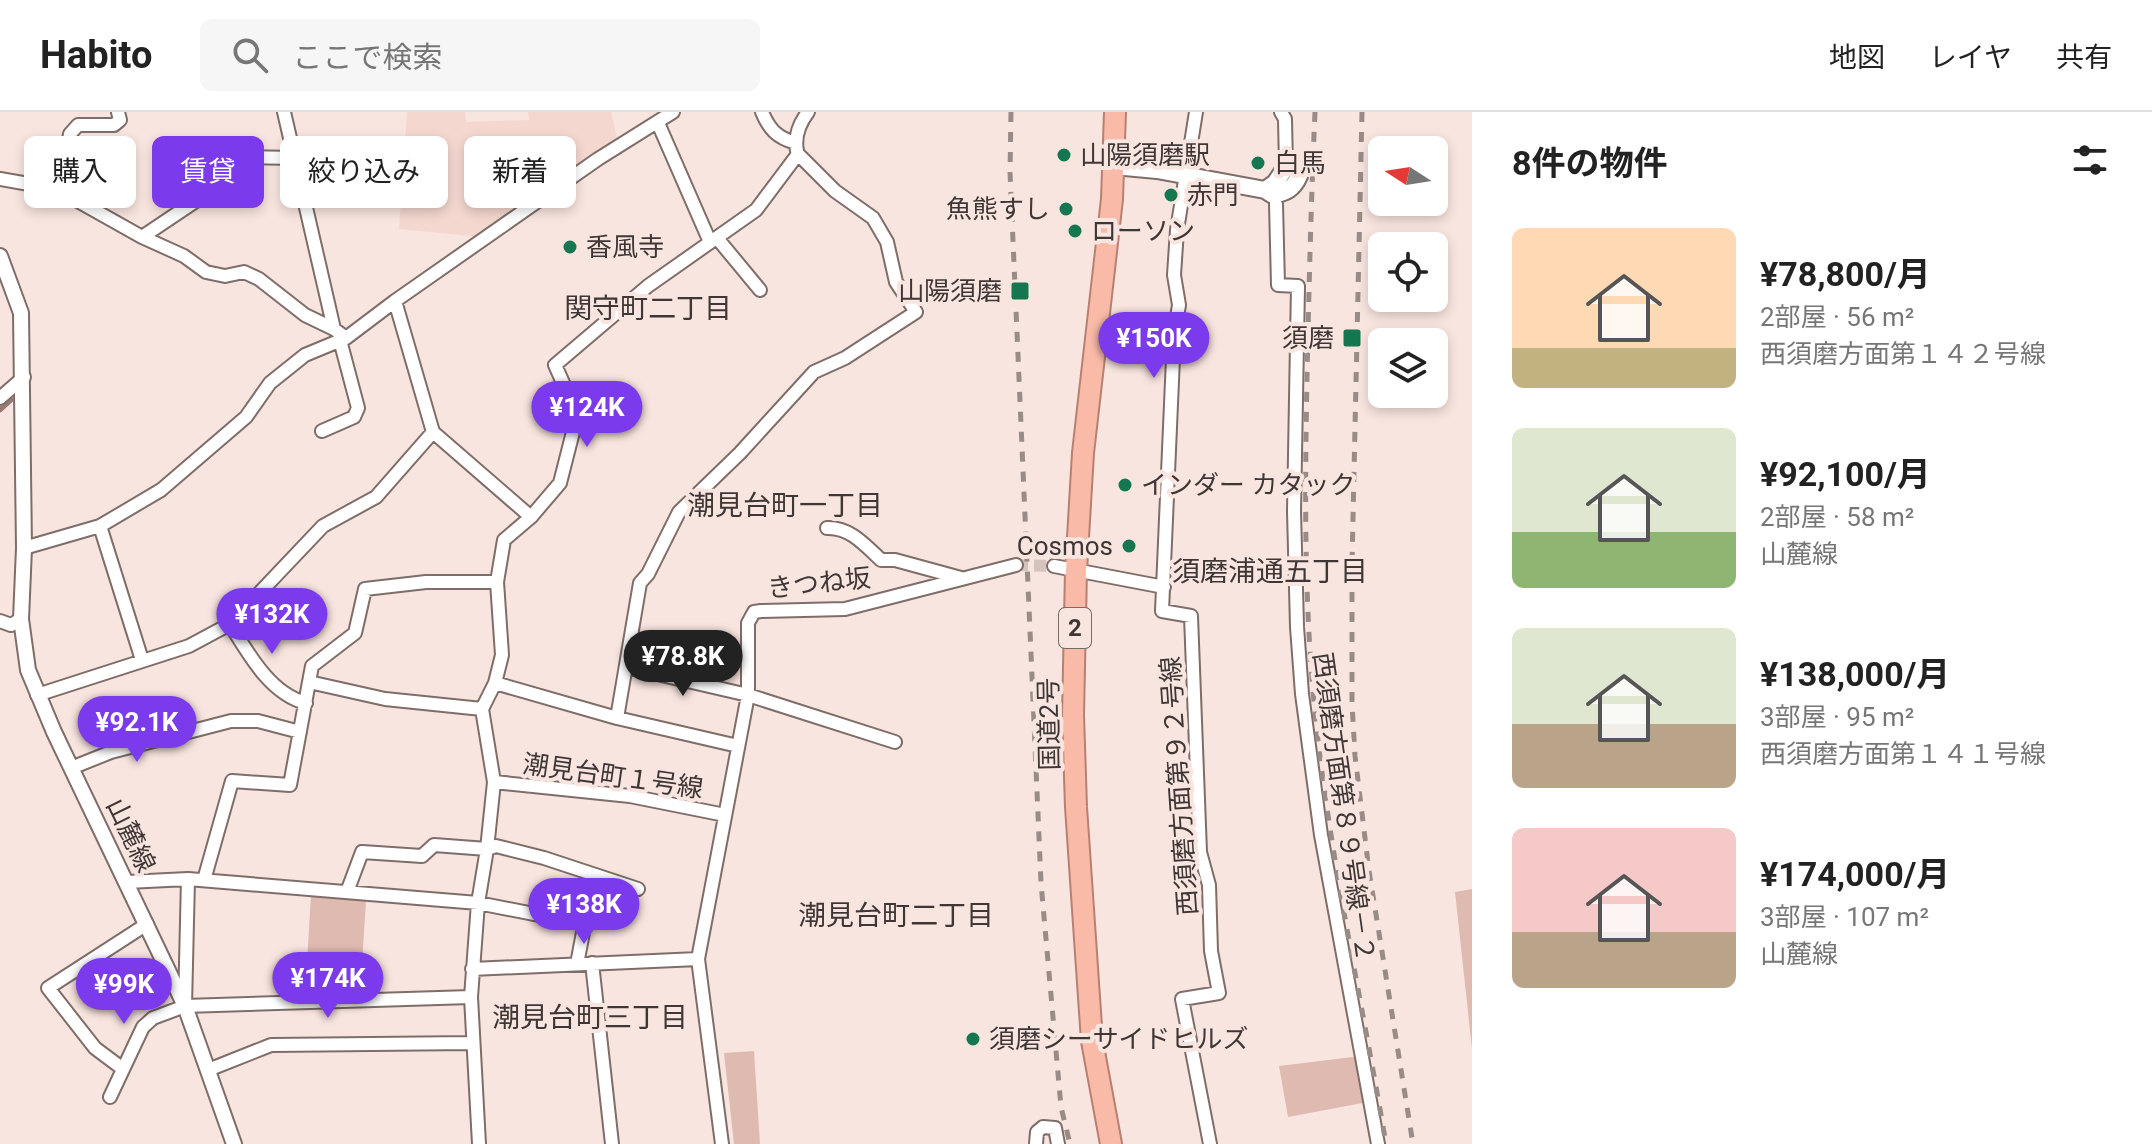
<!DOCTYPE html>
<html lang="ja">
<head>
<meta charset="utf-8">
<style>
  body { margin:0; font-family:Roboto,"Noto Sans JP",sans-serif; background:#f6f6f6; color:#222; height:100vh; display:flex; flex-direction:column; font-size:30px; white-space:nowrap }
  * { box-sizing:border-box; margin:0 }
  p { font-size:26px; color:#767676 }
  .icon { flex:none; width:44px; height:44px; fill:none; stroke:currentColor; stroke-width:2; stroke-linecap:round; stroke-linejoin:round }
  .map { position:relative; flex:1; overflow:hidden }
  .sheet { display:flex; flex-direction:column; background:#fff; width:680px }
  .sheet>* { flex:none }
  .guide { position:absolute; left:24px; top:24px; width:760px; height:72px; display:flex; gap:16px }
  .needle { width:52px; rotate:282deg }
  .buttons { position:absolute; left:1368px; top:24px; display:grid; gap:16px }
  .buttons a { display:grid; place-items:center; width:80px; height:80px; border-radius:12px; background:#fff; box-shadow:0 4px 12px #0003; font-size:40px }
  .price { position:absolute; translate:-50% -68px; padding:0 18px; border-radius:28px; background:#7c3aed; color:#fff; font-size:26px; line-height:52px; filter:drop-shadow(0 2px 4px #0008) }
  .price::after { content:''; position:absolute; left:50%; top:48px; width:24px; height:18px; margin-left:-12px; background:inherit; clip-path:polygon(0 0,100% 0,50% 100%) }
  .price.selected { background:#222; color:#fff }
  ul { padding:0; list-style:none }
  li { display:flex; align-items:center; gap:24px; height:200px; padding:0 40px }
  li span { display:grid; place-items:center; flex:none; width:224px; height:160px; border-radius:12px; color:#555 }
  li>.icon { margin-inline-start:auto }
  span .icon { width:96px; height:96px; fill:#fffc; stroke-width:1 }
  li b { font-size:34px }
  h2 { display:flex; justify-content:space-between; align-items:center; height:96px; padding:0 40px; font-size:34px }
  .tag { padding:0 28px; border-radius:12px; background:#fff; box-shadow:0 4px 12px #0003; font-size:28px; line-height:72px }
  .tag.selected { background:#7c3aed; color:#fff }
  header { display:flex; align-items:center; gap:48px; box-sizing:border-box; height:112px; padding:0 40px; background:#fff; border-bottom:2px solid #e0e0e0 }
  header strong { font-size:38px }
  nav { display:flex; gap:44px; margin-inline-start:auto; font-size:28px }
  .search { width:560px; height:72px; background:#f6f6f6; display:flex; align-items:center; gap:20px; box-sizing:border-box; padding:0 28px; border-radius:12px; color:#767676; font-size:30px }
  main { display:flex; flex:1; min-height:0 }
  .map>svg:first-child { display:block }
</style>
</head>
<body>
<header>
<strong>Habito</strong>
<div class="search"><svg class="icon" aria-label="search" viewBox="0 0 24 24"><circle cx="10" cy="10" r="6"/><path d="M15 15l6 6"/></svg>ここで検索</div>
<nav><a>地図</a><a>レイヤ</a><a>共有</a></nav>
</header>
<main>
<div class="map">
<svg width="1472" height="1032" viewBox="0 0 1472 1032">
  <rect width="100%" height="100%" fill="#f9e5e0"/>
  <!-- built -->
  <path fill="#f4d8d0" d="M407 0H465L466 10 529 8 528 0H611L618 31 480 125 399 117Z"/>
  <!-- green -->
  <path fill="#dfbab0" d="M1472 777V937L1455 780Z
    M311 783 366 789 360 883 305 885Z
    M754 939 760 1032H734L724 941Z
    M1361 944 1368 990 1288 1005 1279 954Z"/>
  <g fill="none" stroke-linecap="round" stroke-linejoin="round">
    <!-- stream -->
    <path stroke="#99786f" stroke-width="5" d="M0 298 11 288"/>
    <!-- minor-tunnel -->
    <path stroke="#d4c2be" stroke-width="12" stroke-dasharray="12 6" stroke-linecap="butt" d="M1016 453 1054 454"/>
    <!-- minor casing -->
    <g stroke="#7e6d68" stroke-width="16">
      <path id="minor" d="M284 0 334 217
        M762 0C769 17 777 26 796 31
        M1196 0 1177 118 1174 163 1179 193 1174 223 1162 499 1191 504 1200 740 1209 773 1211 839 1219 881 1182 887 1210 1032
        M1281 0 1285 7 1286 55
        M658 11 710 130
        M797 39C794 24 799 12 808 0
        M0 67 40 74 69 84 142 125 184 144 206 160 225 164 244 160 259 167 305 203 334 217 346 226
        M59 80 70 22 78 13H114L120 8 118 0
        M1276 92 1278 173 1298 174 1294 399 1297 515 1302 582 1321 723 1378 1032
        M142 125 233 64 238 45 296 46
        M717 126 760 178
        M395 189 433 320 531 405
        M0 286 24 265
        M322 319 354 305 358 296 340 228
        M100 414 142 548
        M827 416C850 415 865 433 881 448H895L961 466
        M24 436 100 414 161 378 246 305 270 271 305 243 346 226 395 189 598 47 673 0
        M1054 454 1164 475
        M0 509 11 513 21 507
        M230 512C248 541 270 582 306 591
        M627 555 748 583 895 630
        M309 570 312 554 355 521 365 477 426 470H497
        M495 571 617 606 738 634
        M37 583 189 534 230 512 323 414 376 385 433 320
        M482 597 495 571 502 543 497 470 504 428 531 405 560 371 574 316 568 282 555 253 648 174 756 98 798 42
        M617 606 640 471 648 462 679 400 740 341 814 260 845 246 916 200 896 170 887 130 873 106 835 79 798 42
        M71 656 111 640 231 609H258L300 620
        M494 670 630 684 725 703
        M204 768 232 669 290 673 309 570 385 587 482 597
        M127 770 188 767 478 791 585 812
        M347 780 362 740 422 744 434 733 487 737 496 734 544 746 638 777
        M592 851 612 1032
        M577 852 594 763
        M472 857 698 847
        M185 894 188 767
        M123 957 95 936 48 876 147 812
        M208 958 271 933 472 931
        M110 985 143 915 153 906 185 894 471 885
        M479 1032 471 885 478 791 487 737 494 670 482 597
        M722 1032 698 847 748 583V511L754 500 761 499 845 497 1016 453
        M1036 1032 1037 1020 1043 1015 1055 1016 1058 1032"/>
    </g>
    <!-- tertiary casing -->
    <g stroke="#7e6d68" stroke-width="18">
      <path id="tertiary" d="M0 144 21 201 24 436 21 507 28 558 54 620 185 894 234 1032"/>
    </g>
    <!-- secondary casing -->
    <g stroke="#7e6d68" stroke-width="20">
      <path id="secondary" d="M1114 54 1157 58 1265 78 1273 83C1287 80 1293 77 1299 64L1294 55H1286L1275 71 1265 78"/>
    </g>
    <!-- trunk casing -->
    <g stroke="#b78072" stroke-width="24">
      <path id="trunk" d="M1111 1032 1092 929 1076 695 1073 603 1076 459 1083 341 1112 87 1115 0"/>
    </g>
    <!-- minor -->
    <use href="#minor" stroke="#fff" stroke-width="12"/>
    <!-- tertiary -->
    <use href="#tertiary" stroke="#fff" stroke-width="14"/>
    <!-- secondary -->
    <use href="#secondary" stroke="#fff" stroke-width="16"/>
    <!-- trunk -->
    <use href="#trunk" stroke="#fabaa8" stroke-width="20"/>
    <!-- rail -->
    <path stroke="#998b87" stroke-width="5" stroke-dasharray="10 10" stroke-linecap="butt" d="M1011 0 1010 60 1041 771 1061 995 1070 1032
      M1315 0C1311 88 1309 177 1307 265 1305 370 1304 475 1313 579 1326 729 1361 883 1386 1032
      M1362 0 1352 451V591L1355 644 1369 759 1413 1032"/>
  </g>
  <!-- markers -->
  <g fill="#15774f" stroke="#f9e5e0" stroke-width="3">
    <circle cx="1064" cy="43" r="8"/>
    <circle cx="1258" cy="51" r="8"/>
    <circle cx="1171" cy="83" r="8"/>
    <circle cx="1066" cy="97" r="8"/>
    <circle cx="1075" cy="119" r="8"/>
    <circle cx="570" cy="135" r="8"/>
    <rect x="1010" y="169" width="20" height="20" rx="4"/>
    <rect x="1342" y="216" width="20" height="20" rx="4"/>
    <circle cx="1125" cy="373" r="8"/>
    <circle cx="1129" cy="434" r="8"/>
    <circle cx="973" cy="927" r="8"/>
  </g>
  <g text-anchor="middle" dominant-baseline="central" stroke-width="8" stroke-linejoin="round" paint-order="stroke">
    <!-- shield labels -->
    <rect fill="#f9e5e0" stroke="#776b68" stroke-width="2" x="1059" y="496" width="32" height="40" rx="6"/>
    <g font-size="24" font-weight="bold" fill="#3f3735">
      <text x="1075" y="516">2</text>
    </g>
    <!-- poi labels -->
    <g font-size="26" fill="#3f3735" stroke="#f9e5e0" text-anchor="start">
      <text x="1080" y="43">山陽須磨駅</text>
      <text x="1274" y="51">白馬</text>
      <text x="1187" y="83">赤門</text>
      <text x="1050" y="97" text-anchor="end">魚熊すし</text>
      <text x="1091" y="119">ローソン</text>
      <text x="586" y="135">香風寺</text>
      <text x="1002" y="179" text-anchor="end">山陽須磨</text>
      <text x="1334" y="226" text-anchor="end">須磨</text>
      <text x="1141" y="373">インダー カタック</text>
      <text x="1113" y="434" text-anchor="end">Cosmos</text>
      <text x="989" y="927">須磨シーサイドヒルズ</text>
    </g>
    <!-- street labels -->
    <g font-size="26" fill="#3f3735" stroke="#f9e5e0">
      <text transform="translate(819 471) rotate(-6)">きつね坂</text>
      <text transform="translate(1049 612) rotate(-91)">国道2号</text>
      <text transform="translate(613 664) rotate(8)">潮見台町１号線</text>
      <text transform="translate(1179 674) rotate(-94)">西須磨方面第９２号線</text>
      <text transform="translate(1344 695) rotate(82)">西須磨方面第８９号線－２</text>
      <text transform="translate(131 723) rotate(64)">山麓線</text>
    </g>
    <!-- neighbourhood labels -->
    <g font-size="28" fill="#3f3735" stroke="#f9e5e0">
      <text x="648" y="196">関守町二丁目</text>
      <text x="785" y="393">潮見台町一丁目</text>
      <text x="1270" y="459">須磨浦通五丁目</text>
      <text x="896" y="803">潮見台町二丁目</text>
      <text x="590" y="905">潮見台町三丁目</text>
    </g>
  </g>
</svg>
<div class="buttons">
<a><svg class="needle" viewBox="-14 -14 28 28"><path d="M0-13l5 13h-10z" fill="#e53935"/><path d="M0 13l5-13h-10z" fill="#767676"/></svg></a>
<a><svg class="icon" aria-label="locate" viewBox="0 0 24 24"><circle cx="12" cy="12" r="6"/><path d="M12 2v4M12 18v4M2 12h4M18 12h4"/></svg></a>
<a><svg class="icon" aria-label="layers" viewBox="0 0 24 24"><path d="M12 4l9 5-9 5-9-5zM3 14l9 5 9-5"/></svg></a>
</div>
<b class="price" style="left:1154px;top:268px">¥150K</b>
<b class="price" style="left:587px;top:337px">¥124K</b>
<b class="price" style="left:272px;top:544px">¥132K</b>
<b class="price selected" style="left:683px;top:586px">¥78.8K</b>
<b class="price" style="left:137px;top:652px">¥92.1K</b>
<b class="price" style="left:584px;top:834px">¥138K</b>
<b class="price" style="left:328px;top:908px">¥174K</b>
<b class="price" style="left:124px;top:914px">¥99K</b>
<div class="guide">
<a class="tag">購入</a>
<a class="tag selected">賃貸</a>
<a class="tag">絞り込み</a>
<a class="tag">新着</a>
</div>
</div>
<section class="sheet">
<h2>8件の物件<svg class="icon" aria-label="filters" viewBox="0 0 24 24"><path d="M4 7h16M4 17h16"/><circle cx="9" cy="7" r="2"/><circle cx="15" cy="17" r="2"/></svg></h2>
<ul>
<li><span style="background:linear-gradient(#ffd9b3 75%,#c2b280 0)"><svg class="icon" aria-label="home" viewBox="0 0 24 24"><path d="M3 11l9-7 9 7M6 9v11h12V9"/></svg></span><div><b>¥78,800/月</b><p>2部屋 · 56 m²</p><p>西須磨方面第１４２号線</p></div></li>
<li><span style="background:linear-gradient(#dfe7d0 65%,#8fb573 0)"><svg class="icon" aria-label="home" viewBox="0 0 24 24"><path d="M3 11l9-7 9 7M6 9v11h12V9"/></svg></span><div><b>¥92,100/月</b><p>2部屋 · 58 m²</p><p>山麓線</p></div></li>
<li><span style="background:linear-gradient(#dfe7d0 60%,#b9a48a 0)"><svg class="icon" aria-label="home" viewBox="0 0 24 24"><path d="M3 11l9-7 9 7M6 9v11h12V9"/></svg></span><div><b>¥138,000/月</b><p>3部屋 · 95 m²</p><p>西須磨方面第１４１号線</p></div></li>
<li><span style="background:linear-gradient(#f6c9c9 65%,#b9a48a 0)"><svg class="icon" aria-label="home" viewBox="0 0 24 24"><path d="M3 11l9-7 9 7M6 9v11h12V9"/></svg></span><div><b>¥174,000/月</b><p>3部屋 · 107 m²</p><p>山麓線</p></div></li>
</ul>
</section>
</main>
</body>
</html>
